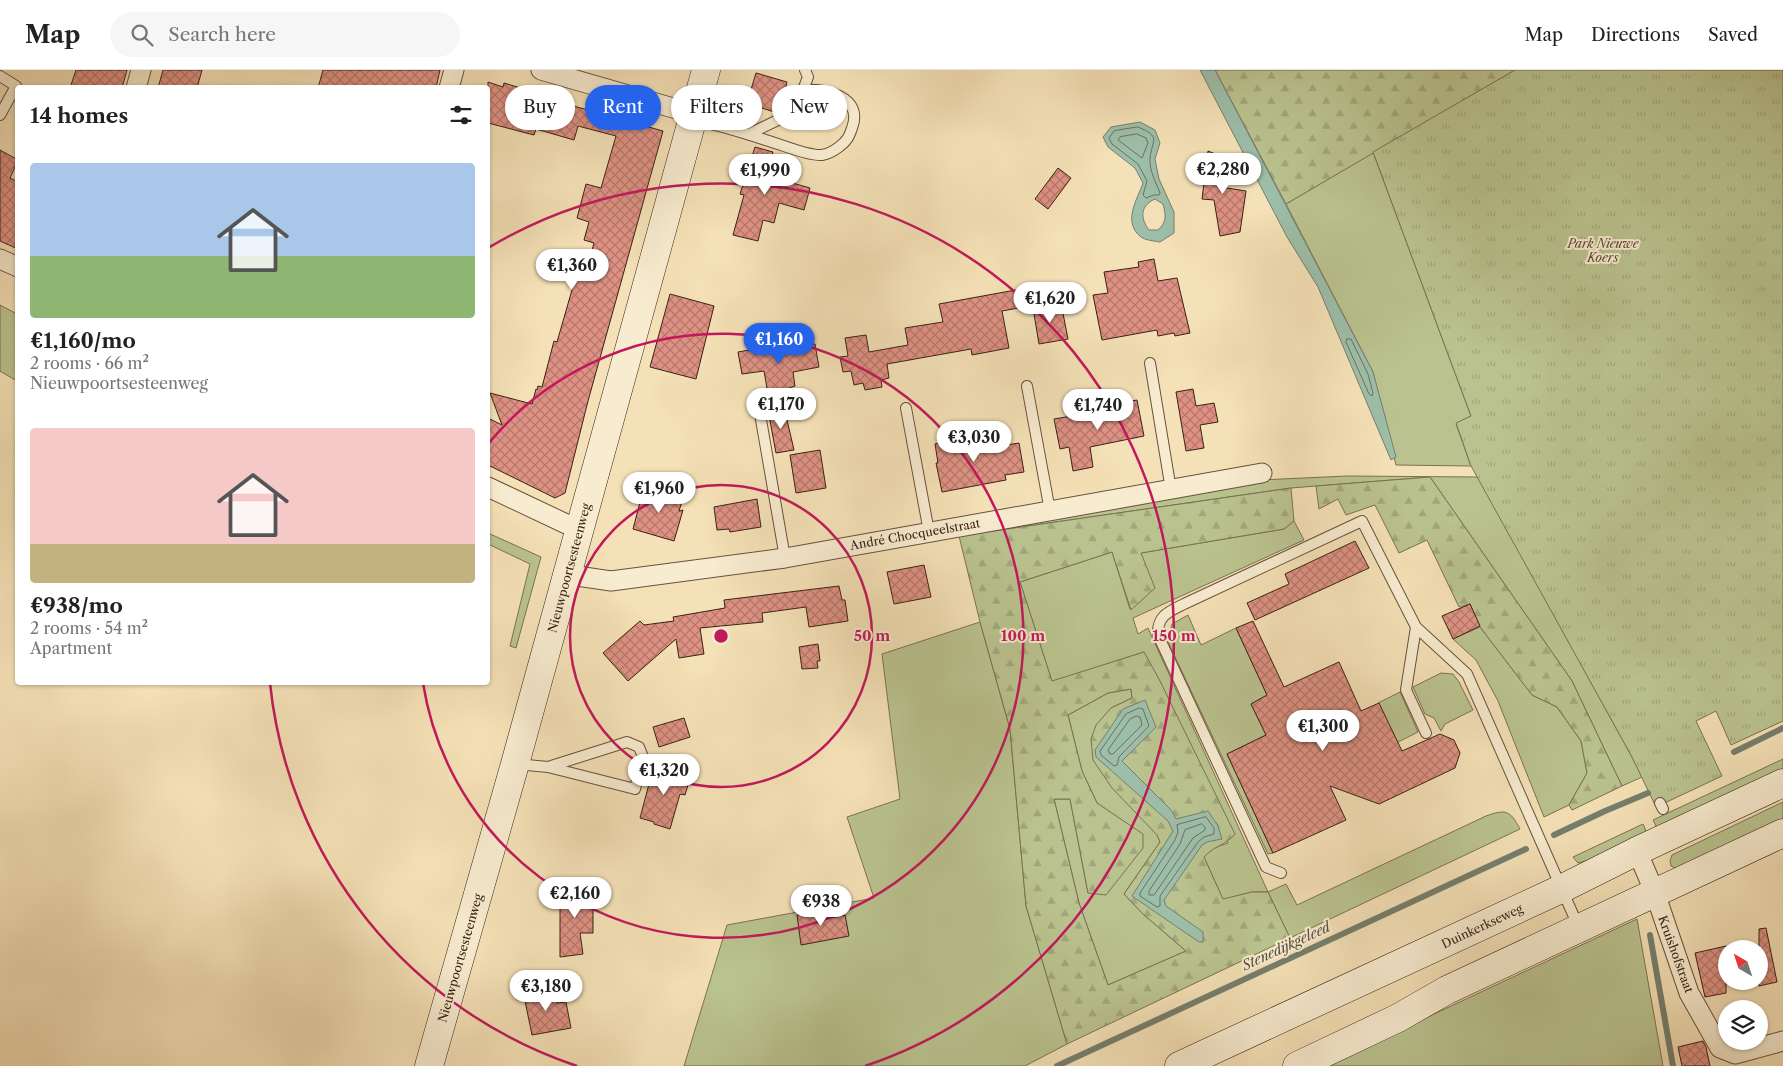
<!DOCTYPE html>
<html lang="en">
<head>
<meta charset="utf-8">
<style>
  body { margin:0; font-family:"Libre Caslon Text",serif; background:#f6f6f6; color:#222; height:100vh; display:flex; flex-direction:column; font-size:19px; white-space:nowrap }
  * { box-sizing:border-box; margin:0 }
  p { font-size:16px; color:#767676 }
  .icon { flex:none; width:28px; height:28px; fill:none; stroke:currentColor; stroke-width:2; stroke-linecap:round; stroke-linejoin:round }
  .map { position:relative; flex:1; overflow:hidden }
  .side { position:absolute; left:15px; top:15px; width:475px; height:600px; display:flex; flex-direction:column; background:#fff; border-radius:5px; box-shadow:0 1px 4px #0004 }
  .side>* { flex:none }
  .banner { position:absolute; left:505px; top:15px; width:475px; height:45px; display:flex; gap:10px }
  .needle { width:32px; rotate:321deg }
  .controls { position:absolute; left:1718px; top:870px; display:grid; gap:10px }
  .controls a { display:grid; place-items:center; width:50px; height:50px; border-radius:50%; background:#fff; box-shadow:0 1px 4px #0004; font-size:25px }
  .price { position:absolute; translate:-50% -42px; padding:0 11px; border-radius:18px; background:#fff; color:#222; font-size:16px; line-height:32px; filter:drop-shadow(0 1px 2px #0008) }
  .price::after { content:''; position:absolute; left:50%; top:30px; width:15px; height:11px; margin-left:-8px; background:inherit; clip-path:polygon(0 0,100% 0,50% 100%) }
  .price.selected { background:#2563eb; color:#fff }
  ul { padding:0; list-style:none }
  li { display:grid; align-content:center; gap:10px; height:265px; padding:0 15px }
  li span { display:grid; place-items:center; height:155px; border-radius:5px; color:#555 }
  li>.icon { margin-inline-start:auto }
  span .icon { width:90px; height:90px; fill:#fffc; stroke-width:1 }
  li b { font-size:21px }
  h2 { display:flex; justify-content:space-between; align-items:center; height:60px; padding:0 15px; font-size:21px }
  .pill { padding:0 18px; border-radius:22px; background:#fff; box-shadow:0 1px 4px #0004; font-size:18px; line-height:45px }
  .pill.selected { background:#2563eb; color:#fff }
  header { display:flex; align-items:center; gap:30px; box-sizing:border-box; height:70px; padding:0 25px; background:#fff; border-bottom:1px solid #e0e0e0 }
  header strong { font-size:24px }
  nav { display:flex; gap:28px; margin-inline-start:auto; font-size:18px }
  .search { width:350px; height:45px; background:#f6f6f6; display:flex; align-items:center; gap:12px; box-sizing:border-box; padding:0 18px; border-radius:28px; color:#767676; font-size:19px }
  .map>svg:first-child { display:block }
</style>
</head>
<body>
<header>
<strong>Map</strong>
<div class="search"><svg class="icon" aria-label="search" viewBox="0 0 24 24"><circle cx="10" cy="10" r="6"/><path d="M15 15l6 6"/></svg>Search here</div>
<nav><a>Map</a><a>Directions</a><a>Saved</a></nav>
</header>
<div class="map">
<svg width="1783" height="996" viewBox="0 0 1783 996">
  <defs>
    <pattern id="forest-firs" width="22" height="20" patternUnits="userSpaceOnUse" patternTransform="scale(1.25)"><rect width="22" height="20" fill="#bac38f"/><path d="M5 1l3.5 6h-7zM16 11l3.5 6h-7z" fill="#a1a77b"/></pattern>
    <pattern id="park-tufts" width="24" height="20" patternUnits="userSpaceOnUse" patternTransform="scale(1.25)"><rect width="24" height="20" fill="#bac38f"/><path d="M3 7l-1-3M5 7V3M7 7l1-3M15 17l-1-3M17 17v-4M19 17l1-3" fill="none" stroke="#a1a77b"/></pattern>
    <pattern id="building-cross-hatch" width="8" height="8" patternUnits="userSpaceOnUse" patternTransform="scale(1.25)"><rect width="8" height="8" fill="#df9284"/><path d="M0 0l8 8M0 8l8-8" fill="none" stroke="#b6776b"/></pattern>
  </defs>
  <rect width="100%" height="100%" fill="#f5e1b7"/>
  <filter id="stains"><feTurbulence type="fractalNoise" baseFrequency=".004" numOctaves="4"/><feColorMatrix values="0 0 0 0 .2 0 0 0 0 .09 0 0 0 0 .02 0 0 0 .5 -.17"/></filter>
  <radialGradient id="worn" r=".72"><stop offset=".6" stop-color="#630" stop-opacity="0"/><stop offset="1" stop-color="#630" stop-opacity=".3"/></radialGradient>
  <!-- green -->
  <path fill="#bac38f" stroke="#7a7252" d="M1373 82 1471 346 1456 354 1471 396 1396 395 1373 302 1286 134Z
    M0 235 17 244V311L0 301Z
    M1347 406 1478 407 1632 687 1642 707 1622 716 1572 611 1430 407 1291 418 959 466 1260 410Z
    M1294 451 1304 470 1133 548 1138 564 1148 558 1268 822 1286 814 1297 835 1486 746C1506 739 1510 740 1520 759L1290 868 1268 822H1252L1223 830 1204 787 1211 779 1228 773 1144 582 1052 612 1020 512 1112 482 1130 539 1141 483 1284 459Z
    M488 463 541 487 516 578 510 576 530 494 488 474Z
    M1188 545 1201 575 1236 558 1267 625 1251 634 1266 665 1227 684 1273 783 1268 784 1168 572 1172 554Z
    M980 552 1010 659 1026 836 1067 974 1025 996H684L727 855 874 828 847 747 900 729 882 584Z
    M1480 557 1532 625 1557 637 1581 671 1587 703 1569 735 1544 747 1498 631 1476 590 1453 569Z
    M1441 603 1453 604 1459 612 1473 640 1445 654 1441 661 1434 648 1425 644 1413 617Z
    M1131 619 1132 628 1111 638 1160 772 1124 824 1143 844 1186 881 1108 915 1079 833 1054 729H1070L1088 823 1143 765 1097 733 1082 701 1068 645 1108 623Z
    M1400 622 1418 662 1396 673 1394 666 1378 633Z
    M1783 689V699L1657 758 1653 750Z
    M1783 732V749L1678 799 1671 796 1670 791 1672 785Z
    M1643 754 1647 763 1589 790 1578 793 1573 787Z
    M1637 849 1663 996H1323Z"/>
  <!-- forest -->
  <path fill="url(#forest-firs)" stroke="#7a7252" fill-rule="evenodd" d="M1215 0H1515L1286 134Z
    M1430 407 1572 611 1622 716 1572 740 1569 735 1587 703 1581 671 1557 637 1532 625 1480 557 1470 534 1459 537 1427 470 1399 483 1375 435 1346 445 1338 429 1319 439 1316 416Z
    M1291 418 1294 451 1284 459 1141 483 1155 518 1131 540 1112 482 1020 512 1052 611 1144 582 1159 609 1235 764C1225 776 1215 775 1204 787L1223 829 1252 822H1268L1290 868 1067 974 1026 836 1010 659 980 552 959 466ZM1131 619 1132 628 1111 638 1096 655 1091 669 1093 690 1112 718 1157 765 1160 772 1124 824 1143 844 1186 881 1108 915 1079 833 1054 729H1070L1088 823 1106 825 1143 778V764L1097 733 1082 701 1068 645 1108 623Z"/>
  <!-- park -->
  <path fill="url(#park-tufts)" stroke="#7a7252" d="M1515 0H1783V651L1731 675 1716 641 1696 651 1722 706 1656 737 1632 687 1471 396 1456 353 1471 346 1373 82Z"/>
  <!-- water -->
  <path fill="#9dbea9" stroke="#757f6e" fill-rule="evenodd" d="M1200 0H1215L1373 302 1396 387 1391 390 1318 217 1287 167Z
    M1140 52 1155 60 1160 73 1155 89 1159 109 1174 142V163L1160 172C1154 171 1145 170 1141 167 1122 152 1137 130 1143 113L1135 98 1108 77 1103 67 1111 57ZM1155 129 1163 134C1166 145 1167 152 1158 160H1149C1140 148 1140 136 1155 129Z
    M1145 630 1156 657 1122 691 1172 741 1176 749 1208 741 1218 756 1222 769 1207 772 1202 775 1164 830 1166 836 1203 862V872H1199L1132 826 1173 761 1168 751 1096 687 1095 680 1123 639Z"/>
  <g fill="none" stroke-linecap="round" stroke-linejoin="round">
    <!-- shore -->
    <path stroke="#6c7060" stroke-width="1" d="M1138 57C1162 67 1152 70 1150 88 1149 100 1156 113 1160 123L1159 125H1154L1146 128 1143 125 1147 111 1138 94 1112 74 1109 68 1114 61Z
      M1137 64 1146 68 1148 73 1142 88 1118 70 1120 67Z
      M1347 269H1351L1368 304 1373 323 1372 326 1369 324 1346 272Z
      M1140 638 1143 639 1149 656 1119 687 1117 695 1114 696 1101 685 1100 681 1126 644Z
      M1137 646 1140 647 1142 655 1113 684H1110L1108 680 1130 649Z
      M1206 747 1214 758V764L1204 767 1198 772 1160 826V836L1157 837 1140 826V823L1175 770 1178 762 1177 755Z
      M1202 754 1205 757V760L1193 768 1154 825H1149V821L1180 774 1185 760Z"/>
    <!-- stream -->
    <path stroke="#757f6e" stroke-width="6" d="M1734 682 1783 658
      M1554 765 1605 741 1648 723
      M1650 865 1673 996
      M1057 996 1526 779"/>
  </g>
  <!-- building -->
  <path fill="url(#building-cross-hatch)" stroke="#3a2116" d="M76 0H127L122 18H70Z
    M163 0H202L197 18H158Z
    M323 0H440L436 18H318Z
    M756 3 787 12 779 42 777 43 747 33Z
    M488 12 503 17 504 13 527 20V23L663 61 588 331 565 423 555 428 488 395V348L502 355 490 323 532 334 536 319 537 320 538 316 542 317 554 271 557 272 576 206 584 208 594 173 584 170 589 152 577 148 586 114 601 118 616 66 578 56 574 70 536 59 534 65 488 53Z
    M755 77 773 82 767 102 776 105 775 108 810 118 804 140 779 133 774 153 763 150 758 171 733 165 744 125 740 124Z
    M0 80 18 90 10 108 18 112V179L0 171Z
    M1208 81 1232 91 1221 117 1246 121 1240 162 1220 166 1214 130 1202 129Z
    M1058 98 1071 108 1048 139 1035 129Z
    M1154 189 1158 211 1177 208 1190 263 1175 266 1174 263 1158 266 1157 260 1102 270 1093 225 1108 223 1104 202 1139 197 1138 192Z
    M1032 217 1035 235 1002 241 1009 278 972 285 971 279 887 294 889 308 881 310 882 317 865 320 863 313 854 315 851 301 843 302 840 287 848 286 845 268 866 265 869 282 908 275 905 258 943 252 939 234Z
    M670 224 714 236 696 309 650 297Z
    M1061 233 1068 269 1039 274 1033 238Z
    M815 274 819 297 793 302 795 316 789 318 790 320 768 324 764 301 742 304 738 282 761 278 762 284Z
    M1193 319 1196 336 1214 333 1218 352 1200 355 1204 378 1186 381 1176 322Z
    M1137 330 1144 366 1090 377 1093 397 1073 401 1069 377 1060 379 1054 349 1108 340 1107 336Z
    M784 337 794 380 776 383 768 340Z
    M960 358 964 382 1019 373 1024 402 1005 405 1006 410 942 422 936 393H938L935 374 945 372 943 361Z
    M820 380 826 418 796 423 790 385Z
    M644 417 683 428 679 441 683 440 674 471 633 459Z
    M757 429 761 457 730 462 729 459 717 460 714 437Z
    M1355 471 1369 498 1255 550 1247 533 1289 514 1285 504Z
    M924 495 931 527 894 534 887 502Z
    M839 516 842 530H845L848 551 809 557 806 537 762 543 763 552 700 558 704 584 679 588 676 569 628 611 603 583 640 551 644 555 674 551 673 547 725 538 724 530Z
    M1470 534 1480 556 1453 569 1442 546Z
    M1253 551 1284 617 1339 592 1361 641 1379 633 1402 681 1440 664 1454 670 1460 683 1455 698 1379 734 1330 716 1346 750 1273 783 1227 684 1266 665 1251 634 1267 625 1236 558Z
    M818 574 820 591H817L818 598 802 599 799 577Z
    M684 648 690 667 659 677 653 657Z
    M654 695 683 704V706L690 708 685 725 680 724 670 759 654 754V752L640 748Z
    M560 818H593V863H580L583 884 560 887Z
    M830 840 831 848 845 845 849 866 801 875 797 845Z
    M1766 858 1777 912 1759 916V859Z
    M1726 876V923L1705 927 1695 883Z
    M553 915 557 933 566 932 571 958 532 965 525 931 530 930 528 921Z
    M1703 971 1706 977 1710 996H1682L1678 977Z"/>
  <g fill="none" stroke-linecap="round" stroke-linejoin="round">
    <!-- lane casing -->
    <g stroke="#69513e" stroke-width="12">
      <path id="lane" d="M0 6 16 16 0 45
        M693 50C722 55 750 65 778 74 790 78 810 86 822 85 828 84 835 80 839 77 847 71 849 67 852 58 864 27 826 18 803 20
        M749 64 784 47 803 20 808 7 805 0
        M1150 293 1171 420
        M1027 316 1050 441
        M906 338 929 462
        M760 344 785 488
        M1416 557 1406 620 1426 663
        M516 694 548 697 635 719 643 687 639 677 627 672 548 697
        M1660 733 1663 739
        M1281 803 1266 797 1158 565C1157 546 1168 542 1184 534L1362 451 1416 557 1467 604 1579 858"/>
    </g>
    <!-- street casing -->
    <g stroke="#69513e" stroke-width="21">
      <path id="street" d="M541 0 694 44
        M136 18 141 0
        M449 18 454 0
        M0 189 18 197
        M488 417 579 460
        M568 503 577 506 611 511 785 488 1262 403
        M1637 781 1655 823 1689 923 1720 978 1735 984 1783 971"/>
    </g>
    <!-- secondary casing -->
    <g stroke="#3a2116" stroke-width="29">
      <path id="secondary" d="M429 996 515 694 706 0
        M1179 996 1561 819 1637 781 1783 713
        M1297 996 1398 948 1447 920 1783 763"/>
    </g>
    <!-- lane -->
    <use href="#lane" stroke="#f8ecd0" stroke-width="10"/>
    <!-- street -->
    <use href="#street" stroke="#f8ecd0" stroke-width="19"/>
    <!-- secondary -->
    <use href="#secondary" stroke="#f8ecd0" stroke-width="28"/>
  </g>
  <!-- distance rings -->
  <g fill="none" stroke="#c2185b" stroke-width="2.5">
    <circle cx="721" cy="566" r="151"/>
    <path d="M488 374A302 302 0 1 1 423 613"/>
    <path d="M577 996A453 453 0 0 1 270 613M488 178A453 453 0 1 1 865 996"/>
  </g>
  <g text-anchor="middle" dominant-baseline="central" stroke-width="4" stroke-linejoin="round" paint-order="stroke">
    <!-- park labels -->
    <g font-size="12" font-style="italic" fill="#5a4a34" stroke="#f8ecd0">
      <text x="1603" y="173">Park Nieuwe<tspan x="1603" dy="14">Koers</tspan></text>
    </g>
    <!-- street labels -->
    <g font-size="12" fill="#3a2116" stroke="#f8ecd0">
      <text transform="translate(915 464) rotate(-10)">André Chocqueelstraat</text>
      <text transform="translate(569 498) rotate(-75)">Nieuwpoortsesteenweg</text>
      <text transform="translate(1482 856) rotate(-25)">Duinkerkseweg</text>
      <text transform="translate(1676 884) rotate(70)">Kruishofstraat</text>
      <text transform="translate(460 888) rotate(-74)">Nieuwpoortsesteenweg</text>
    </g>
    <!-- water labels -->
    <g font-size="14" font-style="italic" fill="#585042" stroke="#f8ecd0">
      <text transform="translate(1286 876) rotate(-25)">Stenedijkgeleed</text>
    </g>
  </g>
  <circle cx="721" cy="566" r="8" fill="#c2185b" stroke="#f8ecd0" stroke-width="2.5"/>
  <g font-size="15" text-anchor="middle" font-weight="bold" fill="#c2185b" stroke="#f8ecd0" stroke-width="4" stroke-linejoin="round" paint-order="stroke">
    <text x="872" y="571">50 m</text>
    <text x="1023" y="571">100 m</text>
    <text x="1174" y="571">150 m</text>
  </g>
  <rect width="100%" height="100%" filter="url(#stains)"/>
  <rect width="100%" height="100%" fill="url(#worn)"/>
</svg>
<div class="controls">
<a><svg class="needle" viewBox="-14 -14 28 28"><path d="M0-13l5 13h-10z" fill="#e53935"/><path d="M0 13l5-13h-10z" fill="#767676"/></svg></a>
<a><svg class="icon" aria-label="layers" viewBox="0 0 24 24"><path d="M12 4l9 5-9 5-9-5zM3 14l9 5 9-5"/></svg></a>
</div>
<b class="price" style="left:1223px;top:125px">€2,280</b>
<b class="price" style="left:765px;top:126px">€1,990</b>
<b class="price" style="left:572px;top:221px">€1,360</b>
<b class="price" style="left:1050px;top:254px">€1,620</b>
<b class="price selected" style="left:779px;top:295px">€1,160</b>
<b class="price" style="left:781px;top:360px">€1,170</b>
<b class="price" style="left:1098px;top:361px">€1,740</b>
<b class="price" style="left:974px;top:393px">€3,030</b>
<b class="price" style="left:659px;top:444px">€1,960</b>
<b class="price" style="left:1323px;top:682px">€1,300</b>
<b class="price" style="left:664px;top:726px">€1,320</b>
<b class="price" style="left:575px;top:849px">€2,160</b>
<b class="price" style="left:821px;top:857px">€938</b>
<b class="price" style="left:546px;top:942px">€3,180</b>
<div class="banner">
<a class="pill">Buy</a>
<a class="pill selected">Rent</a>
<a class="pill">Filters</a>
<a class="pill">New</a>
</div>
<section class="side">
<h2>14 homes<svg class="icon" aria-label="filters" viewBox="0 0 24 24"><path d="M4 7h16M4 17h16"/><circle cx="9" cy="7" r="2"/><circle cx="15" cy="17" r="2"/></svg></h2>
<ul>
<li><span style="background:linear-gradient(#a9c7e8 60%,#8fb573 0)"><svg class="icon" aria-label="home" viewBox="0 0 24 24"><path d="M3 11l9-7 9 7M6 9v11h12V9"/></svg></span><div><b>€1,160/mo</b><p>2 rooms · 66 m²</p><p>Nieuwpoortsesteenweg</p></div></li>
<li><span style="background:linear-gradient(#f6c9c9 75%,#c2b280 0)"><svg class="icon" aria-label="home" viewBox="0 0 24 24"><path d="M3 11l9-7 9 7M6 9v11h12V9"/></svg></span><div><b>€938/mo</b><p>2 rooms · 54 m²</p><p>Apartment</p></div></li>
</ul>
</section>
</div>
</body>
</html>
